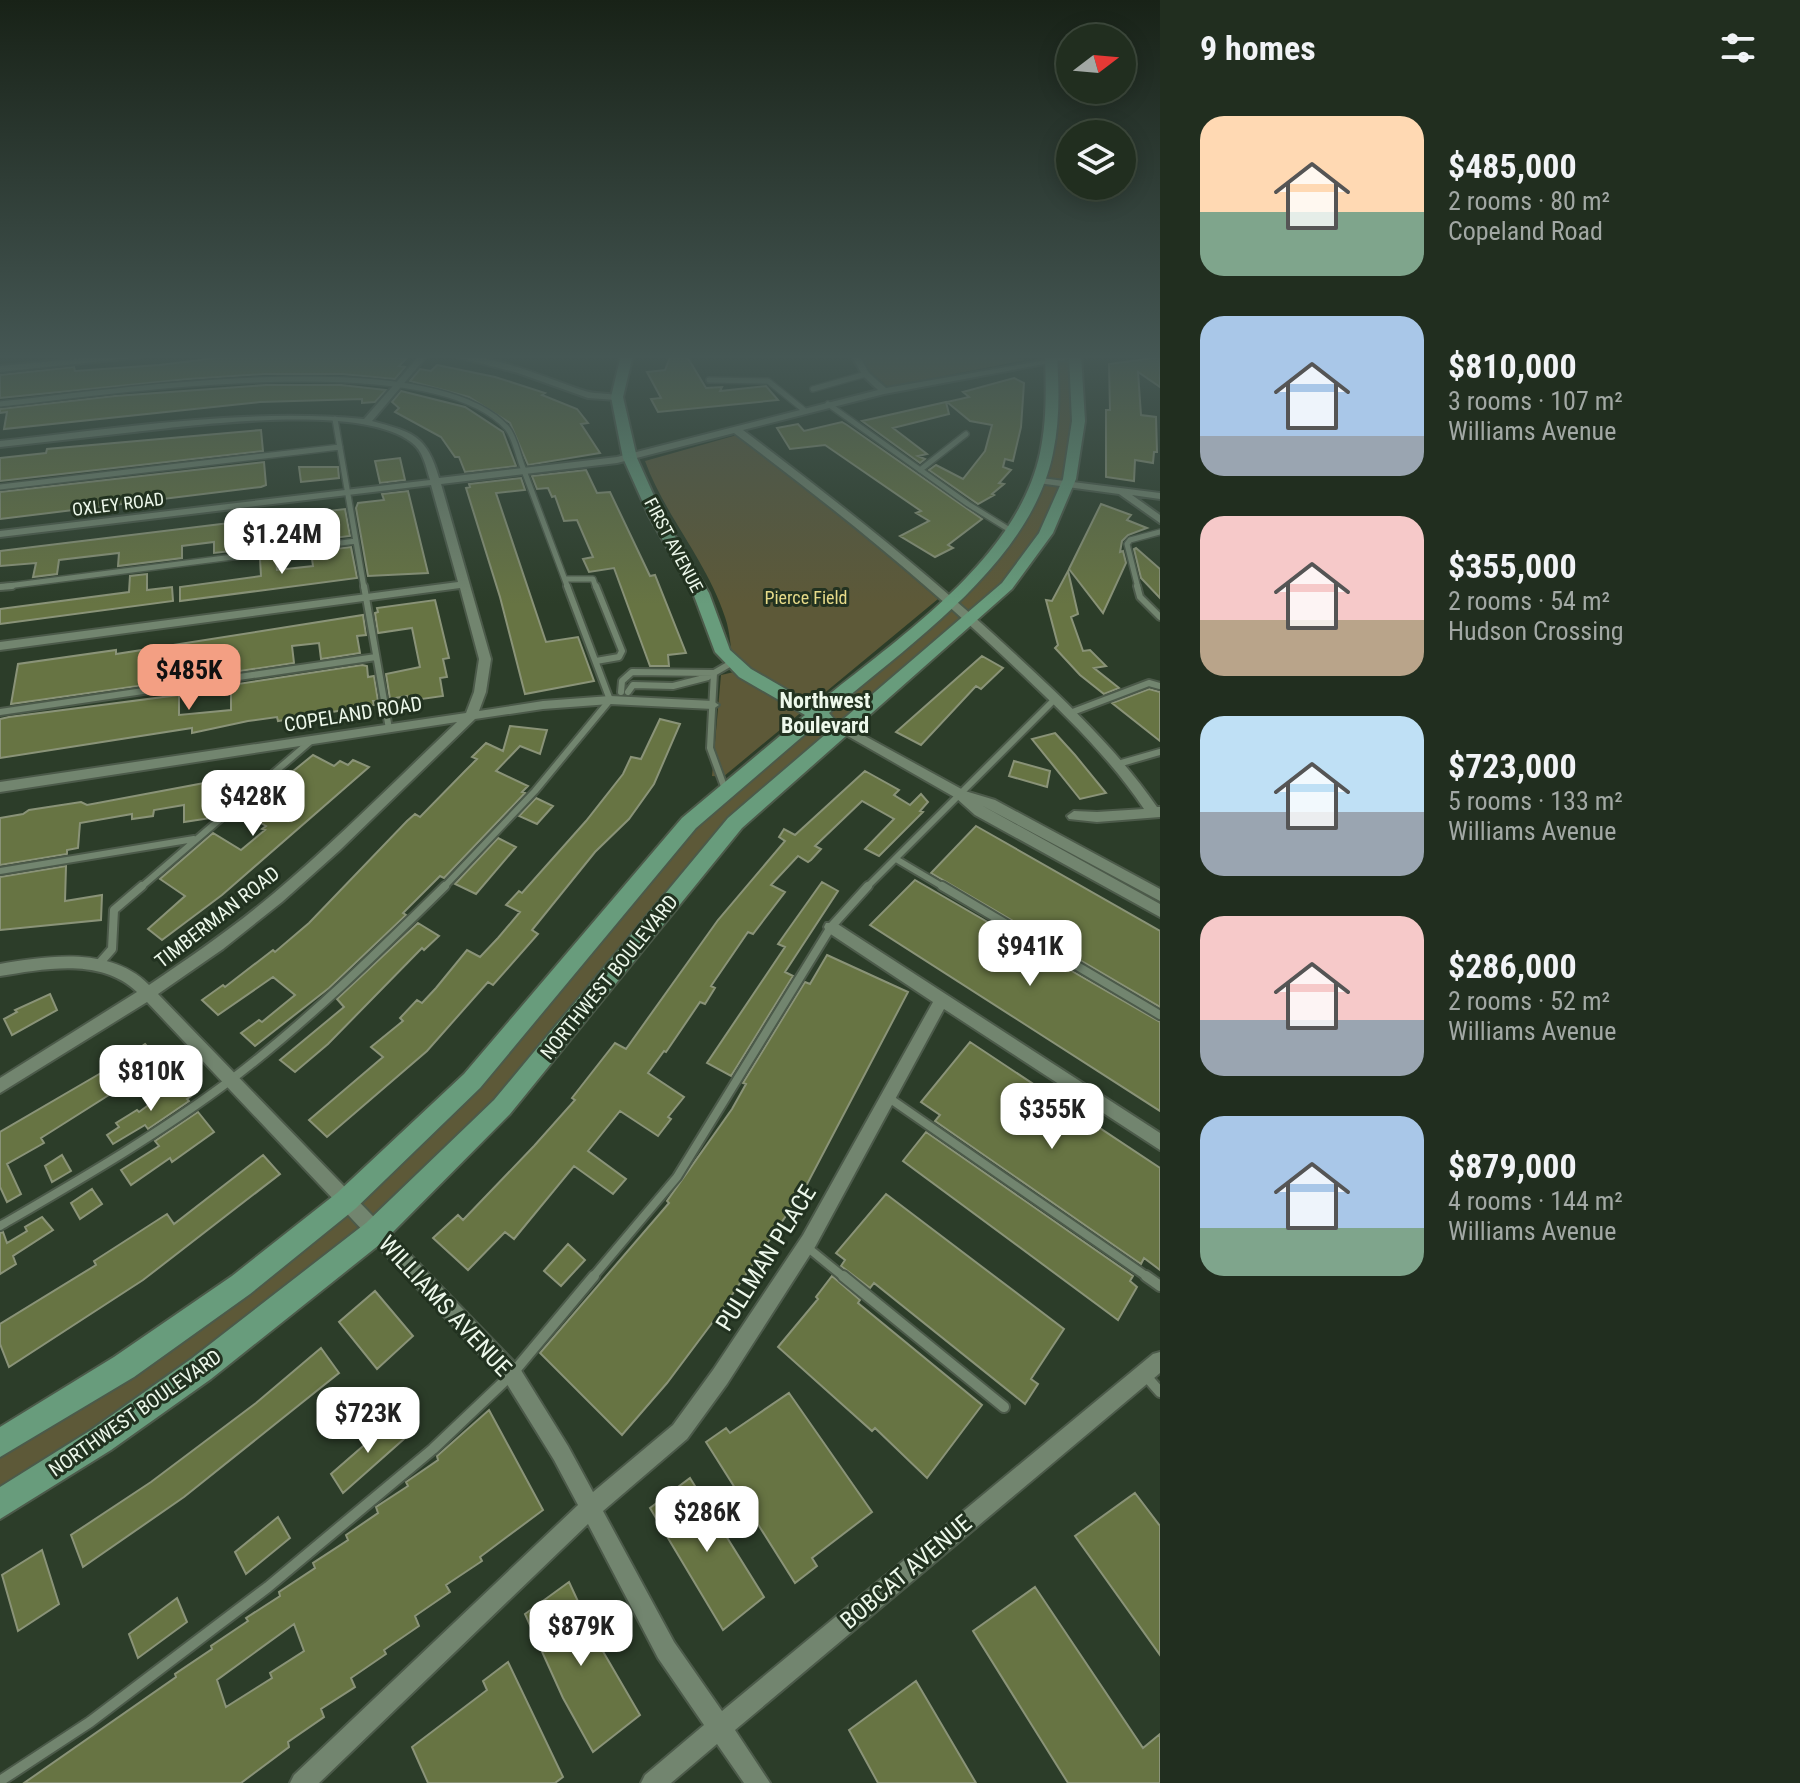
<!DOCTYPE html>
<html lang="en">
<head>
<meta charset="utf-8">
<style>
  body { margin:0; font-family:"Roboto Condensed",sans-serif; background:#293628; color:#f1f3f6; height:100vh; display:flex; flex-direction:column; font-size:30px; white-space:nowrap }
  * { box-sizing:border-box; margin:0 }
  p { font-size:26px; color:#a2a8a4 }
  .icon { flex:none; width:44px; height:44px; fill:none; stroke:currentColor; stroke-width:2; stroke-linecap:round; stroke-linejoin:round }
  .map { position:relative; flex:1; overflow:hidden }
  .side { display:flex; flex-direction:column; background:#212e1f; width:640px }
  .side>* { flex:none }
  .needle { width:52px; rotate:74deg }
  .controls { position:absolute; left:1056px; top:24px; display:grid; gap:16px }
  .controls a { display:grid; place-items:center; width:80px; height:80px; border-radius:50%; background:#212e1f; box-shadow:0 4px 20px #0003,0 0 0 2px #3e4a3d; font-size:40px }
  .price { position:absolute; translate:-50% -68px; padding:0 18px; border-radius:16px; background:#fff; color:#222; font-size:26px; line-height:52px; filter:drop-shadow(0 2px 4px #0008) }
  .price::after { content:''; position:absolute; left:50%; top:48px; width:24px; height:18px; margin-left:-12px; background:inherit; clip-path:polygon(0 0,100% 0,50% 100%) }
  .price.active { background:#f39f83; color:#111 }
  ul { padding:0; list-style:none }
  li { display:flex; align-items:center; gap:24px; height:200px; padding:0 40px }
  li span { display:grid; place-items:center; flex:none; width:224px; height:160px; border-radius:24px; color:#555 }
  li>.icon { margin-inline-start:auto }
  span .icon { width:96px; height:96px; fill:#fffc; stroke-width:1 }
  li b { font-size:34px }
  h2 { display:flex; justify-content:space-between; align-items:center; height:96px; padding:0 40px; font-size:34px }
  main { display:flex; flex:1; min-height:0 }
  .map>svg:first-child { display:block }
</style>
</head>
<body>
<main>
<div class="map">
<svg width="1160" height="1783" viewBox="0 0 1160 1783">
  <rect width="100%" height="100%" fill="#2c3d29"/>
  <!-- green -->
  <path fill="#5d5938" d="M860 355H994L1026 360 888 387 868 370Z
    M1051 355H1075L1078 380 1069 486 1007 586 749 809 603 986 375 1232 0 1504V1443L241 1285 472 1081 656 862 965 588 1041 481 1054 383Z
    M737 435 830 506 938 599 723 777 712 776 721 675 734 672C731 655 731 634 725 617 707 561 665 516 645 461Z"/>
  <!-- building -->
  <path fill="#677443" stroke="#8a9378" stroke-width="2" fill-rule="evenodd" d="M240 355H375L406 359 399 366 405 367 395 379 342 374H265L188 379 0 398V375L74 367 75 371 159 365Z
    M671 355H686L706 388 722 387 720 391 766 386 778 400 658 412 651 399 661 398 647 372 665 370Z
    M1160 357V387L1138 372 1141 415 1156 417 1157 452H1154L1153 463 1135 460 1134 481 1106 477V410H1110L1109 364Z
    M437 365 495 377 545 393 542 395 577 409 588 423 581 424 600 453 528 465 510 423 469 397 410 381 420 369 431 371Z
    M1014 378 1024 383 1021 427 1013 461 1005 459 1003 467 1011 470 999 483 1004 484 992 494 994 495 978 504 929 470 936 465 963 479 985 451 992 425 970 421 947 402 969 397 963 392Z
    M266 385H341L386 390 375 402 362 403V399L260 402 4 429 7 412 0 413V409L115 396Z
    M401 391 465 407 503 432 516 466 465 472 459 457H455L441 437 395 412 399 408 392 402Z
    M946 402 949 414 893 428 927 454 918 456 925 459 920 463 862 421Z
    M842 422 847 425 982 519 948 545 953 548 935 557 900 536 929 521 916 513 921 511 825 445 790 449 777 428 798 424 804 431Z
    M261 430 263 451 0 481V458L46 453 47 449Z
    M400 458 405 480 380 483 375 461Z
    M264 462 266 485 261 487 0 519V492Z
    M299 467H338L339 478 301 482Z
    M586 470 597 493 610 492 650 576 655 575 686 653 668 655 669 666H650L614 568 589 572 583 559 593 557 577 520 564 521 555 496 552 497 548 488 537 489 532 476Z
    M521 478 525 490 496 493 545 639 546 642 578 637 594 681 525 694 500 597 466 488 470 487 469 484Z
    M408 491 428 573 368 576 356 508 358 503 384 500 382 494Z
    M1101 504 1131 515 1127 520 1147 528 1128 535 1122 541 1120 552 1123 551 1126 563 1103 613 1069 569Z
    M345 509 350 536 310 541 308 530 274 534 275 546 214 553V542L182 546V558L118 566 119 553 59 560 57 574 33 577 36 563 0 566V551Z
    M351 547 357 578 180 601V587L261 576 260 559 276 557 277 570 313 566 311 552Z
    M1136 548 1160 569V598L1141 578 1134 549Z
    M1068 571 1078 614 1071 617 1083 651 1090 650 1106 666 1094 668 1119 688 1104 694 1080 675 1055 648 1058 645 1046 600 1052 601Z
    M147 574V590L172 587 173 601 0 624V609L129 592 130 576Z
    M435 600 449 658 443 659 447 677 440 678 443 696 408 701 407 696 390 699 386 674 420 667 412 628 378 633 375 613 378 612 377 608Z
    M363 615 366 635 357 636 360 653 321 659 319 643 292 646 294 663 240 671 237 651 200 656 197 677 183 679 184 662 180 659 146 664 145 685 11 704 18 664 116 650V654Z
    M982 656 1003 668 981 689 976 686 921 745 896 732Z
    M362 665 367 666 368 677 374 676 378 701H373L374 705 278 721 277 717 248 721 192 733V728L0 758V719L9 717 179 695V715L231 710V685Z
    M1149 689 1160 692V741L1112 703Z
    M660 719 680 724 654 784 629 819 595 852 532 930 538 934 493 985 488 982 427 1051 327 1137 309 1120 383 1057 371 1047 403 1021 400 1018 417 1000 422 1003 436 988 467 950 480 957 498 938 520 912 506 905 519 891 522 893 586 821 623 774 631 757 641 759Z
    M510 726 547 730 540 754 520 746 496 771 528 786 522 792 525 793 444 878 440 876 403 913 406 915 329 988 255 1046 241 1033 259 1020 262 1022 295 995 273 977 218 1015 202 1000 223 985 225 987 273 950 275 952 309 923 407 821 415 814 420 817 466 770 477 759 472 757 486 743 503 751Z
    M1055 733 1075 755 1106 793 1080 799 1032 739Z
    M313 755 334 766 340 761 348 765 353 760 369 767 222 895 162 940 148 929 185 896 160 879 213 833 241 850 265 830 262 829 266 826 239 810 253 799 256 801Z
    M1014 761 1050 771 1047 787 1009 776Z
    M865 771 899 790 894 795 910 805 921 794 928 802 920 811 923 812 879 856 865 849 894 819 862 801 815 846 821 849 811 860 808 862 798 856 771 885 785 892 753 934 748 932 711 986 715 988 705 1004 700 1002 666 1052 664 1051 648 1073 684 1097 668 1117 671 1119 658 1136 620 1111 588 1151 626 1179 613 1194 574 1166 514 1239 505 1232 468 1270 433 1238 458 1215 463 1220 534 1146 575 1100 572 1098 615 1043 626 1049 718 920 785 841 779 837 784 829 795 835Z
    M231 778 232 801 228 804 210 793 211 818 184 822V805L154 810 153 816 132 819V814L80 823 78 848 67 850V854L0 865V818L23 814 29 810 81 802 87 805Z
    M536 798 553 806 537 824 519 816Z
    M976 826 1160 931V1007L931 873Z
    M498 838 516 847 476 894 455 884Z
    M66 866 65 901 102 895 101 920 0 930V877Z
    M915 880 1160 1022V1111L870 925Z
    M822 882 838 891 785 972 793 976 731 1076 707 1063 785 947 778 944Z
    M418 923 439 936 424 950 422 948 328 1044 295 1072 280 1060 344 1007 337 999Z
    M827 955 908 992 805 1188 721 1311 667 1383 622 1435 540 1353 669 1203 667 1201 732 1109 746 1084 743 1083 805 982 810 984Z
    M50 994 57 1010 12 1035 4 1019 17 1012 15 1010Z
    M970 1042 1160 1168V1270L1144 1258 1141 1264 935 1121 940 1115 921 1102Z
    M145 1044 161 1062 41 1138 44 1143 7 1164 21 1194 7 1202 0 1187V1132L113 1066Z
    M180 1082 191 1096 187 1099 189 1101 148 1129 145 1125 113 1144 107 1135 119 1127 116 1123 137 1110 139 1112Z
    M198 1112 214 1132 172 1162 170 1158 131 1185 121 1170 159 1146 155 1141Z
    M926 1132 1133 1276 1130 1281 1137 1287 1118 1320 903 1161Z
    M62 1155 71 1171 52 1182 45 1166Z
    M263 1155 280 1174 143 1280 9 1367 0 1344V1324L96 1265 94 1261 167 1214 174 1224Z
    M92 1189 102 1204 80 1219 71 1203Z
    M886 1194 1064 1329 1031 1379 1038 1384 1025 1404 874 1283 870 1288 841 1266 845 1260 836 1253Z
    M42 1217 53 1230 13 1256 16 1264 0 1274V1233L3 1232 7 1243 27 1231 25 1227Z
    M568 1244 585 1260 561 1286 544 1271Z
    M832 1276 860 1300 858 1303 982 1405 927 1478 875 1428 872 1431 778 1347 818 1299 816 1297Z
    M375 1291 413 1336 377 1369 339 1322Z
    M321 1348 339 1373 184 1497 83 1567 71 1535 151 1482 256 1403Z
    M789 1393 872 1512 812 1558 817 1566 795 1583 706 1442 726 1428 730 1433Z
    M489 1410 543 1510 480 1557 482 1561 446 1585 450 1592 415 1616 419 1626 384 1650 386 1654 351 1678 355 1687 321 1709 324 1717 288 1742 289 1747 241 1783H24L176 1677 175 1674 212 1649 211 1646 248 1621 246 1618 280 1596 279 1592 315 1568 313 1563 348 1540 346 1535 378 1513 376 1507 408 1486 406 1482 438 1460 437 1456ZM294 1624 304 1651 270 1673 272 1678 226 1707 217 1680Z
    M389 1417 405 1438 343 1493 331 1474 370 1440 368 1437Z
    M690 1478 764 1597 723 1630 650 1508Z
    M1135 1493 1160 1526V1655L1075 1536Z
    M278 1517 290 1538 246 1574 235 1552Z
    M42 1550 59 1604 18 1631 2 1575Z
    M569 1582 594 1636 640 1715 593 1752 563 1698 525 1614Z
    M1035 1587 1143 1748 1160 1734V1783H1068L973 1631Z
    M177 1598 187 1622 138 1658 129 1634Z
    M508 1662 563 1777 555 1783H428L412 1747 487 1690 483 1681Z
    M916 1681 976 1783H878L849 1730Z"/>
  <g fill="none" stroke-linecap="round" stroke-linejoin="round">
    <!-- lane-far3 casing -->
    <g stroke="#4c5a4a" stroke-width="8">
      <path id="lane-far3" d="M709 380 768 381 804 410
        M813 389 866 374
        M0 404C109 393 430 342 507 428 515 437 518 456 523 468 538 508 553 548 568 588
        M828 404 968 504 1013 532
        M335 419 364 588
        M920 470 966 434
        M0 487 340 447
        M565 579H593L596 588
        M0 587 356 541
        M1138 588 1127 544 1130 540 1160 532"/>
    </g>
    <!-- lane-far2 casing -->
    <g stroke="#4c5a4a" stroke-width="10">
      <path id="lane-far2" d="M364 586 389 729
        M596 586 622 651 619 657 596 661
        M1137 586 1140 597 1160 617
        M0 587 12 586
        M621 692 622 681 632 672 714 673
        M628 692 633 685 673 686 708 677
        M0 712 376 657
        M1070 713 1149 683 1160 686
        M1118 764 1160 752
        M725 789 710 748 714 673 733 662
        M896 859 945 888
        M0 871 194 839
        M140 888 312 740
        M443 888 535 791 610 700 567 586
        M866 888 1055 699"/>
    </g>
    <!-- lane-far1 casing -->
    <g stroke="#4c5a4a" stroke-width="12">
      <path id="lane-far1" d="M942 886 1160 1015
        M98 965 112 949 114 910 142 886
        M889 1098 1149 1278
        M0 1226C79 1180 159 1134 232 1079 308 1021 377 953 445 886
        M807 1247 845 1278
        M592 1278 677 1177 831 927 868 886"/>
    </g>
    <!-- lane casing -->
    <g stroke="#4c5a4a" stroke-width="14">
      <path id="lane" d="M843 1276 1004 1407
        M1146 1276 1160 1286
        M1146 1376 1160 1392
        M0 1781 90 1722 268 1587 433 1449 512 1374 594 1276"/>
    </g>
    <!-- street casing -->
    <g stroke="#4c5a4a" stroke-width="4">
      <path id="street" d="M117 355H144L140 357 0 372V366Z
        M420 355H428L372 421C412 432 427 435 439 478L617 457 878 390 863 376 851 355H859L869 373 886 388 1075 355H1092L884 394 743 430C842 505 939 582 1030 668 1076 711 1121 755 1157 807H1160V817L1097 822 1069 819 1067 816 1074 811 1097 812 1144 809C1110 758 1066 716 1022 674 932 587 834 508 734 433L617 463 441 484 491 659 486 692 479 711 543 701 610 696 713 701 719 705 713 709 610 704 543 709 475 719 339 851 282 902 223 949 158 994 519 1367 568 1446 593 1492 673 1425 713 1370 803 1235 933 1002 826 931 824 927 826 923H836L1160 1133V1150L944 1009 815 1247 727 1384 687 1439 603 1511 674 1642 722 1711 1153 1354 1160 1352V1373L735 1730 770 1783H744L717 1744 671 1783H641L645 1775 704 1725 658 1658 588 1524 319 1783H290L294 1775 578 1505 554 1460 505 1381 147 1002 0 1093V1078L137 992C101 957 44 969 0 976V964C47 956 111 946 149 985 192 956 234 927 273 894 337 840 396 780 457 722L0 792V782L466 713 474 692 479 659 460 588 0 650V642L458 582 431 485 0 537V531L430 480C426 467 423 450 411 442 360 403 198 425 134 432 89 437 45 442 0 447V441C121 428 242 408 364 419Z
        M450 355C494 354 543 377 585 391 597 395 611 392 621 397L617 400 588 398 518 373Z
        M1041 478 1160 493V499L1132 495 1160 515V523L1119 494 1038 483 1036 481Z
        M843 724 965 791 995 800 1160 889V901L981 805 1160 904V917L975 815 956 798 839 731 837 728Z"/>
    </g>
    <!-- secondary casing -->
    <g stroke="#4c5a4a" stroke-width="4">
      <path id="secondary" d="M621 355H633L623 397 637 458 663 516 709 593 730 650 751 669 815 706C896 639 1017 561 1040 453 1047 420 1046 388 1045 355H1057C1059 388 1060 420 1053 453 1031 563 909 644 829 713L834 719 831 723H818L696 828 480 1088 355 1209 250 1294 134 1377 0 1457V1427L114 1357 232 1276 337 1193 464 1074 682 818 805 715 739 677 715 652 693 593 649 516 623 458 611 397Z
        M1069 355H1081L1085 421 1076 479 1053 533 1012 589 742 828 510 1114 384 1241 211 1379 111 1450 0 1519V1487L91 1430 191 1359 366 1223 494 1100 728 818 1002 583 1039 533 1063 479 1072 421Z"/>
    </g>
    <!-- lane-far3 -->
    <use href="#lane-far3" stroke="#72856f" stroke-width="5"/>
    <!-- lane-far2 -->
    <use href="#lane-far2" stroke="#72856f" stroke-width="6"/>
    <!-- lane-far1 -->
    <use href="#lane-far1" stroke="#72856f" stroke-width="8"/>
    <!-- lane -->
    <use href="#lane" stroke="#72856f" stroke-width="10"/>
    <!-- street -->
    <use href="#street" fill="#72856f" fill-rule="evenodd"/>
    <!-- secondary -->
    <use href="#secondary" fill="#689c7c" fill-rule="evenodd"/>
  </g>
  <!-- sky -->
  <linearGradient id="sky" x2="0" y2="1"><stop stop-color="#182217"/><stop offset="0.59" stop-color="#455754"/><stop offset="1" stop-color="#455754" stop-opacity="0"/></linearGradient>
  <rect width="1160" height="604" fill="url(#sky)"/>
  <g text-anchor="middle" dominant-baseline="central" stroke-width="6" stroke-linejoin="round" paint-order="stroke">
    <!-- far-street labels -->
    <g font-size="18" fill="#edf8eb" stroke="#223220">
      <text transform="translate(118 504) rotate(-7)">OXLEY ROAD</text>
      <text transform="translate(674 545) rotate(62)">FIRST AVENUE</text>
    </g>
    <!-- far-park labels -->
    <g font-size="18" fill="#e7db89" stroke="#223220">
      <text x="806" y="597">Pierce Field</text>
    </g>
    <!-- street labels -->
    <g font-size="20" fill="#edf8eb" stroke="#223220">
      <text transform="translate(353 714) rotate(-9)">COPELAND ROAD</text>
      <text transform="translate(217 917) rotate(-38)">TIMBERMAN ROAD</text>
      <text transform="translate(609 977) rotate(-51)">NORTHWEST BOULEVARD</text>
      <text transform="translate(135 1413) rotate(-35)">NORTHWEST BOULEVARD</text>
    </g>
    <!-- neighbourhood labels -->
    <g font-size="22" font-weight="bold" fill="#edf8eb" stroke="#223220">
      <text x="825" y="700">Northwest<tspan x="825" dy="25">Boulevard</tspan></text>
    </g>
    <!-- near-street labels -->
    <g font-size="24" fill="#edf8eb" stroke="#223220">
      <text transform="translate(766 1258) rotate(-58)">PULLMAN PLACE</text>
      <text transform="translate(445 1306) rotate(47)">WILLIAMS AVENUE</text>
      <text transform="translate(906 1572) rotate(-40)">BOBCAT AVENUE</text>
    </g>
  </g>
</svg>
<div class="controls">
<a><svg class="needle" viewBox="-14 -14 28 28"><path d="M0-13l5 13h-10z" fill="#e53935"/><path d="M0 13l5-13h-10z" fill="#a2a8a4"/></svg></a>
<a><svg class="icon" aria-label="layers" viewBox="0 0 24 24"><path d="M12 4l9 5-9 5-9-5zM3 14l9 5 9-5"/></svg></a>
</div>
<b class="price" style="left:282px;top:576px">$1.24M</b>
<b class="price active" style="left:189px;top:712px">$485K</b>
<b class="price" style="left:253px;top:838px">$428K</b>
<b class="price" style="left:1030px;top:988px">$941K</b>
<b class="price" style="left:151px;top:1113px">$810K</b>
<b class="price" style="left:1052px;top:1151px">$355K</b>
<b class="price" style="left:368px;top:1455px">$723K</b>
<b class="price" style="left:707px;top:1554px">$286K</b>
<b class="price" style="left:581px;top:1668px">$879K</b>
</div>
<section class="side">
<h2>9 homes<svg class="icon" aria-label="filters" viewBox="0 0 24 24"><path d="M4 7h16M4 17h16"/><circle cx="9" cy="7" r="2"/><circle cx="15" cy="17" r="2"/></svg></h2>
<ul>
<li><span style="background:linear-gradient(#ffd9b3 60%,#7fa58c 0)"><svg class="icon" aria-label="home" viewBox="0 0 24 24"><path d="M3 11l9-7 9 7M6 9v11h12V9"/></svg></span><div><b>$485,000</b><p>2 rooms · 80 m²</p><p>Copeland Road</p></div></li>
<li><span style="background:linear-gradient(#a9c7e8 75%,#9aa5b1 0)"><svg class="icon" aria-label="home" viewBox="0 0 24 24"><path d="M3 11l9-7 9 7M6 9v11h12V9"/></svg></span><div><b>$810,000</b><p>3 rooms · 107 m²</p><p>Williams Avenue</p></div></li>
<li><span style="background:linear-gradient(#f6c9c9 65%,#b9a48a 0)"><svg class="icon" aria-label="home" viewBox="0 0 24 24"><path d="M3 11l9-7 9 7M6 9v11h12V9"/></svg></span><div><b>$355,000</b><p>2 rooms · 54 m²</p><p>Hudson Crossing</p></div></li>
<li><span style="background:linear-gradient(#bfe0f5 60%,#9aa5b1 0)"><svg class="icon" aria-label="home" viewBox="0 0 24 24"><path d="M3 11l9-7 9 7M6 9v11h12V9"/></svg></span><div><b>$723,000</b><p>5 rooms · 133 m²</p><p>Williams Avenue</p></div></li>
<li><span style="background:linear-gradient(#f6c9c9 65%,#9aa5b1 0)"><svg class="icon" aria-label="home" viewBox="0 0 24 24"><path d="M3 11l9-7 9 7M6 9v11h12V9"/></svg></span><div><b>$286,000</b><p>2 rooms · 52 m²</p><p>Williams Avenue</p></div></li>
<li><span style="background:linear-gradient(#a9c7e8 70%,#7fa58c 0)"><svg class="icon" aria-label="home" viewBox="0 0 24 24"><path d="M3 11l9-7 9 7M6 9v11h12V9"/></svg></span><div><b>$879,000</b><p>4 rooms · 144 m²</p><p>Williams Avenue</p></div></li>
</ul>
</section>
</main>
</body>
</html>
